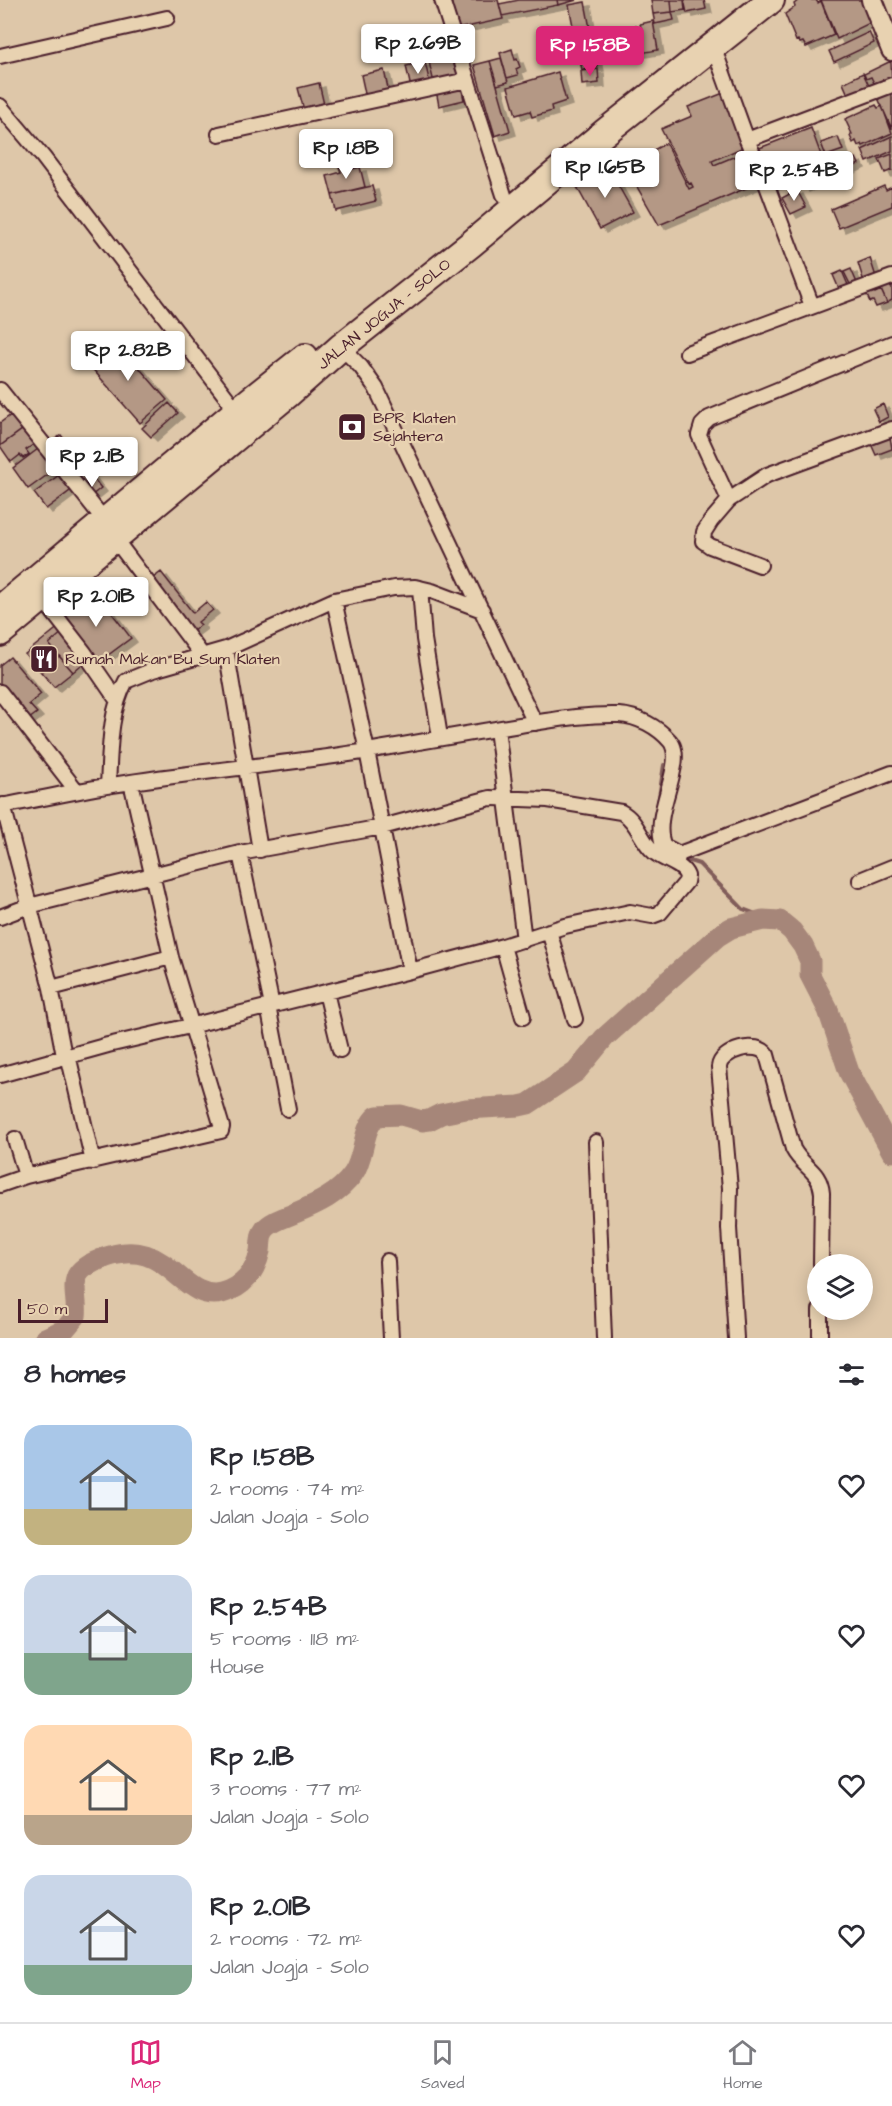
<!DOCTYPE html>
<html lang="en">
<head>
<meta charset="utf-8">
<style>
  body { margin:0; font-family:"Architects Daughter",sans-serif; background:#f7f7f7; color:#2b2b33; height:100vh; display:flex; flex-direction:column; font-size:22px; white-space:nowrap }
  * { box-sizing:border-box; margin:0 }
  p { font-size:20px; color:#7c7c81 }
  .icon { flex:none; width:33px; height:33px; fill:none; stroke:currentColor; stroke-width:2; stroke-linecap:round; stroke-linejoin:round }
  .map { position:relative; height:1338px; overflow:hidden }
  .drawer { display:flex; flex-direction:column; background:#fff; flex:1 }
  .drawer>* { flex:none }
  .buttons { position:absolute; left:807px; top:1254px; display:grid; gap:12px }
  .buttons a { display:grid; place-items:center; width:66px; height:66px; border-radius:50%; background:#fff; box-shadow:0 3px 15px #0003; font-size:30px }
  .scale { position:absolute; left:18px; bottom:15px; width:90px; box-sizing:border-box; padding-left:6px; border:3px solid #4a1f2b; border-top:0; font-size:16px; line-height:21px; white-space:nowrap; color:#4a1f2b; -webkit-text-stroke:4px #e8d2b1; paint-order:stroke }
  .price { position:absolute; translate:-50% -51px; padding:0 14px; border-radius:6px; background:#fff; color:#222; font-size:20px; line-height:39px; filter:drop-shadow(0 2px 3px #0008) }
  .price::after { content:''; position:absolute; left:50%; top:36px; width:18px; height:14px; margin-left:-9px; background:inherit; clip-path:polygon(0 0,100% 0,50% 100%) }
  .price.on { background:#db2777; color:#fff }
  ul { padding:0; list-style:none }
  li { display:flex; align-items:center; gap:18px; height:150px; padding:0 24px }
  li span { display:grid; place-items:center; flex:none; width:168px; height:120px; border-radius:18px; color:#555 }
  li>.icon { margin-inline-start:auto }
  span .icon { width:72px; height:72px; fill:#fffc; stroke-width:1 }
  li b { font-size:26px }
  h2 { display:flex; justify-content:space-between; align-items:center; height:72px; padding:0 24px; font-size:26px }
  .tabs { display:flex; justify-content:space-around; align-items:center; height:84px; border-top:2px solid #e1e1e2; background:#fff; font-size:16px; color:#7c7c81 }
  .tabs a { display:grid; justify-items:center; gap:3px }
  .tabs .on { color:#db2777 }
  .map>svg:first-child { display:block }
</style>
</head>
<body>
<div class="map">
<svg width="892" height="1338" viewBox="0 0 892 1338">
  <defs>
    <filter id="shadow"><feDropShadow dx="6" dy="4" stdDeviation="0" flood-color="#0004"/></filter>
  </defs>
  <rect width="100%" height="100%" fill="#dec7a9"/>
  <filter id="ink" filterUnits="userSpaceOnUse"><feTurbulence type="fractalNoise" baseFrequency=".0167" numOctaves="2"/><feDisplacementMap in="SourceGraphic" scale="12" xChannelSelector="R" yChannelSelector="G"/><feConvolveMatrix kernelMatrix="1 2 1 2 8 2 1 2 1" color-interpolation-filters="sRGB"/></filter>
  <g filter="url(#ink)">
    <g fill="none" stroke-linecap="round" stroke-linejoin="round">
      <!-- stream -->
      <path stroke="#815d5a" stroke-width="4" d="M658 803 664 765
        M680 858 699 864 743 909 772 920"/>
      <!-- river -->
      <path stroke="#a68679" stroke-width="21" d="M45 1338 65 1329 76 1316C78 1304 72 1287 77 1276 81 1268 91 1263 99 1260 168 1230 178 1303 222 1293 243 1288 256 1271 260 1251 261 1244 260 1235 265 1229 272 1221 284 1218 293 1214 316 1204 338 1195 353 1174 365 1157 362 1128 377 1116L401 1115 422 1121 429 1120 441 1114 466 1109 519 1106 528 1104 576 1072 604 1038 718 936 731 928 763 920 780 921 792 931 803 946 810 961V975L828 1010 849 1072 892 1152"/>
    </g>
    <!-- building -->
    <path fill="#b49885" stroke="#4a1f2b" stroke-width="1.5" filter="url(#shadow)" d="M451 0H498L503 19 457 29Z
      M519 0H557L558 5 502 16 499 4Z
      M557 0H577L558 5Z
      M651 0H671L672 12 653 14Z
      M671 0H684L685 10 672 12Z
      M684 0H704L706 9 687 13Z
      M799 0H816L818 3 821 1 834 35 806 47 803 42 800 43 798 40 796 41 785 14 795 7 794 4Z
      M821 0H866L876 20 837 39Z
      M585 2 592 39 576 42 569 5Z
      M672 12 674 20 655 24 653 14Z
      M653 21 658 50 629 55 625 28 636 26 637 34 642 33 640 24Z
      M869 32 874 43 834 62 829 51Z
      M592 39 598 67 582 70 576 42Z
      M512 49 515 60 517 59 520 67 516 69 518 75 507 78 500 53Z
      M455 56 460 77 434 83 429 62Z
      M501 58 508 82 497 85 490 61Z
      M490 61 510 131 495 136 474 65Z
      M891 61 892 82 876 87 871 77 866 79 864 74Z
      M425 62 430 84 411 88 406 66Z
      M598 69 599 83 582 85 581 71Z
      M384 70 389 93 366 98 361 75Z
      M558 72 566 101 551 106 552 111 532 117 530 111 516 115 508 87Z
      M863 73 871 90 850 99 843 83Z
      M319 83 325 109 305 114 298 88Z
      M461 85 464 100 439 106 436 90Z
      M892 91V129L878 98Z
      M726 92 748 145 712 161 714 165 750 150 763 181 659 225 625 166 666 143 689 189 693 187 691 183 689 184 661 129 692 116 688 107Z
      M876 105 878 108 882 106 892 133 863 146 862 144 858 146 856 141 853 143 850 136 852 134 845 119Z
      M811 128 825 166 772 186 757 149Z
      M892 136V151L867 162 862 150Z
      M838 137 843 150 826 156 821 143Z
      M892 154V170L885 173 879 159Z
      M847 156 849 161 856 158 859 164 832 177 825 162 834 158 835 162Z
      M347 165 348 170 360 167 365 187 332 195 327 176 341 172 339 167Z
      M824 168 828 177 803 188 800 179Z
      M609 169 633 212 600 229 577 187Z
      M372 186 376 201 336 211 332 195Z
      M884 186 886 190 892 187V206L839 228 831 209Z
      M797 190 806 207 791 214 782 198Z
      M870 258 876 277 864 282 858 263Z
      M851 269 857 283 851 286 844 272Z
      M842 271 848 285 839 289 833 275Z
      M892 279V300L887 303 879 285Z
      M872 286 875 293 881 290 887 303 876 307 873 301 870 302 864 289Z
      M116 341 167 400 140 423 89 365Z
      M169 403 178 413 151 437 142 428Z
      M883 404 888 417 879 422 873 409Z
      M15 412 26 427 0 446V423Z
      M26 427 38 441 26 450 29 454 23 458 20 455 11 462 0 446Z
      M61 435 76 455 65 463 50 443Z
      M890 437 892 449 876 455 871 444Z
      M42 446 58 467 28 489 13 468Z
      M76 455 94 479 84 487 65 463Z
      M62 473 74 488 46 509 34 493Z
      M94 479 101 488 91 496 84 487Z
      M161 572 193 613 206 602 213 610 198 622 201 625 193 631 152 579Z
      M87 580 95 591 61 618 53 606Z
      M95 591 131 638 96 664 61 618Z
      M60 626 64 631 49 644 59 656 41 672 25 654Z
      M64 631 88 659 73 672 49 644Z
      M59 656 73 672 54 687 41 672Z
      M10 657 41 694 29 704 37 713 29 719 0 684V665Z"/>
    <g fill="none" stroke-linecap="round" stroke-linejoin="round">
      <!-- street casing -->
      <g stroke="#4a1f2b" stroke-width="18">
        <path id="street" d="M442 0 504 195
          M713 46 747 140 892 85
          M0 56 167 18
          M0 106 43 157 237 411
          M219 134 467 80
          M747 140 766 183 812 306
          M341 347 361 367 376 388 535 723
          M687 353 892 277
          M0 390 105 521
          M729 500 699 435 702 425 709 418 892 343
          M114 538 202 655
          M760 565 710 546 703 541 704 532 711 521 729 500 767 475 892 429
          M420 588 424 639 440 737
          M42 598 84 652 117 700
          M334 600 367 751 410 971
          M226 649 260 850
          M0 692 76 790
          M497 729 524 940
          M108 786C110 751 109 712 126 681L153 670 226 649 334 600 394 588 415 587 432 591 482 610
          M3 805 51 988 64 1056
          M0 806C42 799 83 789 125 783 206 770 287 764 368 751 419 742 469 733 520 725 553 720 586 714 619 715 638 716 658 727 670 741 688 762 649 816 664 846L679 854
          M240 853 272 1006
          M676 863 679 854 892 773
          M860 880 892 867
          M0 917 29 906 240 853 382 827 490 798 548 800 621 812C638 821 640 840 654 852 664 861 682 863 687 876L686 882 660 913 652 916 630 912 565 926 503 946 410 971 190 1026 108 1045 0 1075
          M549 931 575 1019
          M503 946 523 1017
          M51 988 171 957
          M326 992 340 1050
          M268 1006 288 1109
          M68 1055 93 1162
          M15 1139 26 1176
          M596 1142 604 1338
          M0 1185 26 1176 221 1131 222 1127 171 957 131 782
          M387 1261 391 1338
          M736 1338 729 1228 730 1188 719 1067C721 1050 758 1040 767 1055L793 1149C803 1168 820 1170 822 1193L821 1264
          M820 1338V1310"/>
      </g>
      <!-- secondary casing -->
      <g stroke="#4a1f2b" stroke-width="24">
        <path id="secondary" d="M872 0 892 50"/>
      </g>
      <!-- highway casing -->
      <g stroke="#4a1f2b" stroke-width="30">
        <path id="highway" d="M0 609 237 411 305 357
          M0 633 287 395 341 347 471 244 604 133 771 0"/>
      </g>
      <!-- street -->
      <use href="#street" stroke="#e8d2b1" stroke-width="14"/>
      <!-- secondary -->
      <use href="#secondary" stroke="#e8d2b1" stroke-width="20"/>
      <!-- highway -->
      <use href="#highway" stroke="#e8d2b1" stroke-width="26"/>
    </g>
  </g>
  <!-- icons -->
  <defs>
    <g id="bank-square" transform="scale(1.5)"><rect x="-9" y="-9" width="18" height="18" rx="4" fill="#4a1f2b" stroke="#e8d2b1"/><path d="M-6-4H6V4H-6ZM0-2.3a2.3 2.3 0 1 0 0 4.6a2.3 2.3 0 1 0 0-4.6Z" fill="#fff"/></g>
    <g id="restaurant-square" transform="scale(1.5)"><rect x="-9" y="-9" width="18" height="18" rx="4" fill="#4a1f2b" stroke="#e8d2b1"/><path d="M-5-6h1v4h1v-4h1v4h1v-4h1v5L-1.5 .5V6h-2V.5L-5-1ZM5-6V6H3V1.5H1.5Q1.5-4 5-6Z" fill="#fff"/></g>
  </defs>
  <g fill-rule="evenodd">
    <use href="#bank-square" x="352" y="427"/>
    <use href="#restaurant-square" x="44" y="659"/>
  </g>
  <g text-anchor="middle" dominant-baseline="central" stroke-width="4.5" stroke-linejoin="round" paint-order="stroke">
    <!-- street labels -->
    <g font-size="16" fill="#4a1f2b" stroke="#e8d2b1">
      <text transform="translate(384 314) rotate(-39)">JALAN JOGJA - SOLO</text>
    </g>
    <!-- poi labels -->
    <g font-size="16" fill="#4a1f2b" stroke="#e8d2b1" text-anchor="start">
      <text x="373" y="418">BPR Klaten<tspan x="373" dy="18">Sejahtera</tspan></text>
      <text x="65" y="659">Rumah Makan Bu Sum Klaten</text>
    </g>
  </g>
</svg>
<div class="buttons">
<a><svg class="icon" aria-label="layers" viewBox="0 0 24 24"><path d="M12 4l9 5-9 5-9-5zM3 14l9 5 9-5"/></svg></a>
</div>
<div class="scale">50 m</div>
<b class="price" style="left:418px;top:75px">Rp 2.69B</b>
<b class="price on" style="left:590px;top:77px">Rp 1.58B</b>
<b class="price" style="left:346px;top:180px">Rp 1.8B</b>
<b class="price" style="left:605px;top:199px">Rp 1.65B</b>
<b class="price" style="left:794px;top:202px">Rp 2.54B</b>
<b class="price" style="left:128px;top:382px">Rp 2.82B</b>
<b class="price" style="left:92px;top:488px">Rp 2.1B</b>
<b class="price" style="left:96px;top:628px">Rp 2.01B</b>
</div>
<section class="drawer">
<h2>8 homes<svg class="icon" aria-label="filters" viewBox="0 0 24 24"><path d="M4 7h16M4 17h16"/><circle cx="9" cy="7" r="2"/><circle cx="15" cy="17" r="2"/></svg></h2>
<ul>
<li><span style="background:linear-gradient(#a9c7e8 70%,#c2b280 0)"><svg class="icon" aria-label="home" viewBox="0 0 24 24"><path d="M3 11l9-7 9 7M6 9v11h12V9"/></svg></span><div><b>Rp 1.58B</b><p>2 rooms · 74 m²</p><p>Jalan Jogja - Solo</p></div><svg class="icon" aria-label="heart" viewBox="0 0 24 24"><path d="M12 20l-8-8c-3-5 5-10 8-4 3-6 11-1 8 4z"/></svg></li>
<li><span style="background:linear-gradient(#c9d6e8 65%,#7fa58c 0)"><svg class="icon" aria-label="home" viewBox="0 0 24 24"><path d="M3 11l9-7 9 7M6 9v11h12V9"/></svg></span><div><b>Rp 2.54B</b><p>5 rooms · 118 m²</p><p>House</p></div><svg class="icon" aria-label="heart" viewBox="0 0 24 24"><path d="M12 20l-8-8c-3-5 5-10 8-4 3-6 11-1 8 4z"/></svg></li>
<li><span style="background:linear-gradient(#ffd9b3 75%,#b9a48a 0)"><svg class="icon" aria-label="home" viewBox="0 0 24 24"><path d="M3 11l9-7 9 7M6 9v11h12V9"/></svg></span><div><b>Rp 2.1B</b><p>3 rooms · 77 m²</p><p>Jalan Jogja - Solo</p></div><svg class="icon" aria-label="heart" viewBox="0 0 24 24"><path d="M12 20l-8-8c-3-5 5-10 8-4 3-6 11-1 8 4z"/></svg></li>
<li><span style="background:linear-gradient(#c9d6e8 75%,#7fa58c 0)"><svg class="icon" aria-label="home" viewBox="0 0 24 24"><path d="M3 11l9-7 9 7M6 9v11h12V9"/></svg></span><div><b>Rp 2.01B</b><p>2 rooms · 72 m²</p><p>Jalan Jogja - Solo</p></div><svg class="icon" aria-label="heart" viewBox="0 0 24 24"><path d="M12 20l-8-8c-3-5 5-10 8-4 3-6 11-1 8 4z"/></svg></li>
</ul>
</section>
<nav class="tabs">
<a class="on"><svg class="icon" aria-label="map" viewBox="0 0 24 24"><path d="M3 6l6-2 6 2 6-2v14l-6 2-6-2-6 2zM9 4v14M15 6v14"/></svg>Map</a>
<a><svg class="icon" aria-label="saved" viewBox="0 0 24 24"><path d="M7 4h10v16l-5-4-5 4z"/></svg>Saved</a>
<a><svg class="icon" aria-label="home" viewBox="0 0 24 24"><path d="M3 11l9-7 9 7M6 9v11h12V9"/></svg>Home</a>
</nav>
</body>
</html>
